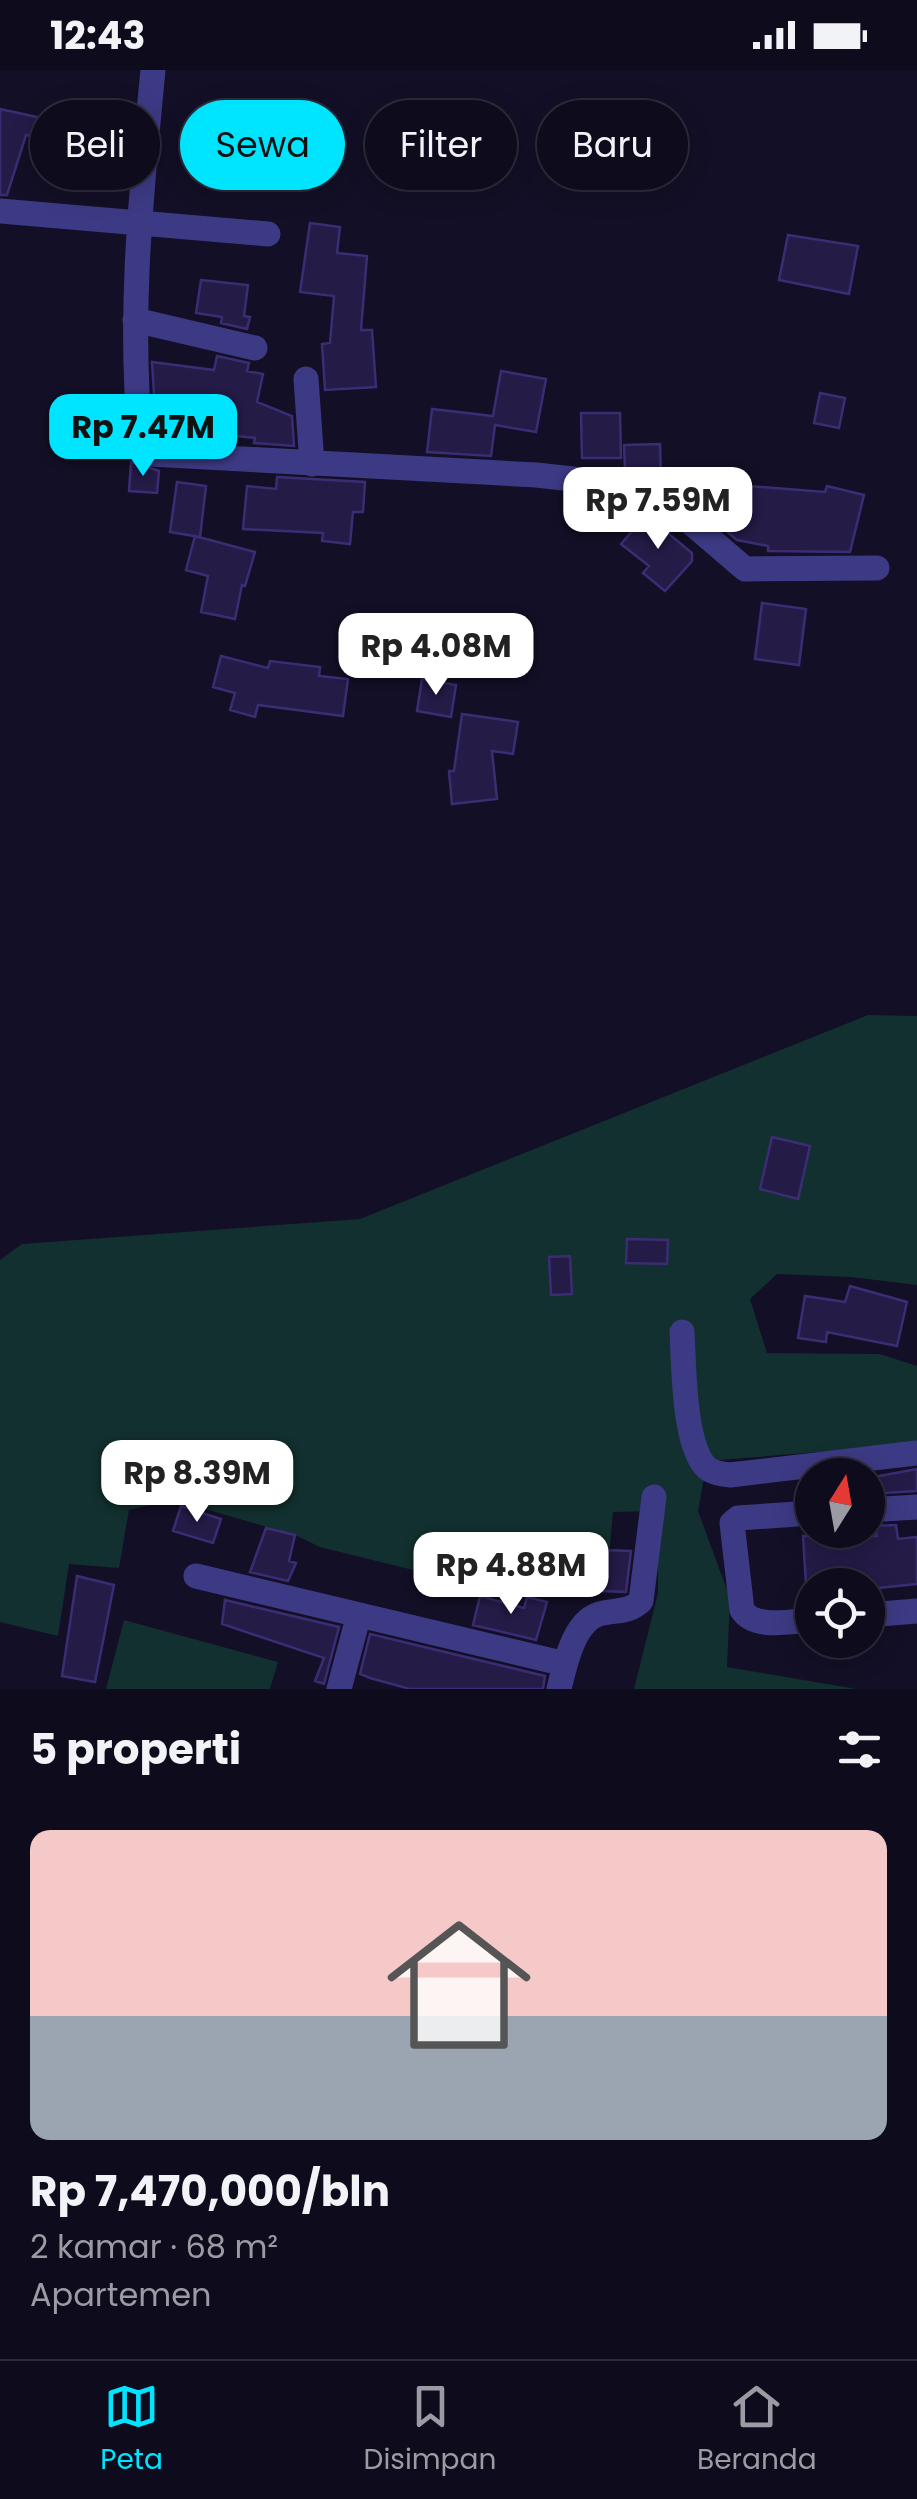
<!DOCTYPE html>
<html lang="id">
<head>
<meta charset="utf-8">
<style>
  body { margin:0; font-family:Poppins,sans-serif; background:#171425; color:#f1f3f6; height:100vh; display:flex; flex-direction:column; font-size:38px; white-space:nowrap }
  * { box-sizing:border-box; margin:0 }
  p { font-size:32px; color:#9b9ba3 }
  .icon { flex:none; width:55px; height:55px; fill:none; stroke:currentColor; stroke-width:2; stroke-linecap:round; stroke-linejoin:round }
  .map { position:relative; height:1619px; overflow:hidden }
  .side { display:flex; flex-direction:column; background:#0e0b1c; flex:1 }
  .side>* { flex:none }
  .hud { position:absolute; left:30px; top:30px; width:858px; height:90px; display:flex; gap:20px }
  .needle { width:65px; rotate:11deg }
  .buttons { position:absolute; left:795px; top:1388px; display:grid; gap:20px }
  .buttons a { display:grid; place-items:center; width:90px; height:90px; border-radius:50%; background:#0e0b1c; box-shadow:0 5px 25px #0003,0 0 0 2px #2e2b3b; font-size:50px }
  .price { position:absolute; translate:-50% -85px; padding:0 22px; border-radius:20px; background:#fff; color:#222; font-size:32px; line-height:65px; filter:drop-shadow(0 2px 5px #0008) }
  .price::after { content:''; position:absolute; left:50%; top:60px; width:30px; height:22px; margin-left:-15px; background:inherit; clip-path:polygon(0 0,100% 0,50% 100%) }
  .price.on { background:#00e5ff; color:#111 }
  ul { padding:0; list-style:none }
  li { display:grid; align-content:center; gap:20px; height:530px; padding:0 30px }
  li span { display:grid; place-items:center; height:310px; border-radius:20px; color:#555 }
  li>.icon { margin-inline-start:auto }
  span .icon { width:180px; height:180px; fill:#fffc; stroke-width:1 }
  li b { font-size:42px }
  h2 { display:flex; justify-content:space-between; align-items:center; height:120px; padding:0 30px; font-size:42px }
  .tag { padding:0 35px; border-radius:45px; background:#0e0b1c; box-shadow:0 5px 25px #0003,0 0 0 2px #2e2b3b; font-size:35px; line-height:90px }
  .tag.on { background:#00e5ff; color:#111 }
  .status { display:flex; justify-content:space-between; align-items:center; height:70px; padding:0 50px; background:#0e0b1c; direction:ltr }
  .status svg { height:28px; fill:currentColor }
  .tabs { display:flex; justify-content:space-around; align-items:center; height:140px; border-top:2px solid #2e2b3b; background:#0e0b1c; font-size:28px; color:#9b9ba3 }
  .tabs a { display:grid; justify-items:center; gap:5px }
  .tabs .on { color:#00e5ff }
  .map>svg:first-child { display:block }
</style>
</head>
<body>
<div class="status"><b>12:43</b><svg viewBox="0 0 49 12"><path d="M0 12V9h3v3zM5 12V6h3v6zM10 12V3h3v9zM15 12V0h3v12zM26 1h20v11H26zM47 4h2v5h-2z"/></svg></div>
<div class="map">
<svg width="917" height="1619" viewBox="0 0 917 1619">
  <rect width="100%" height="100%" fill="#130f26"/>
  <!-- green -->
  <path fill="#12302f" d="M868 945 917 946V1215L851 1207 777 1204 750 1229 767 1283 880 1284 917 1296V1374L707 1391 698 1441 730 1528 727 1597 857 1619H634L658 1523V1441L613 1442 607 1509 560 1524 518 1526 320 1477 295 1465 174 1430 129 1440 119 1498 69 1494 58 1566 0 1552V1190L22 1174 360 1149Z
    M124 1550 278 1592 270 1619H106Z"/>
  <!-- building -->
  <path fill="#241b47" stroke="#3b2d73" stroke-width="2.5" d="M0 39 51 50 47 69 26 65 7 125H0Z
    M310 153 340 157 337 183 367 186 361 260H372L376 317 325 320 322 274 330 273 334 226 300 222Z
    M788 165 858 176 849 224 779 210Z
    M201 210 248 215 244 246 250 247 247 259 221 253 222 247 196 243Z
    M217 286 249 293 247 301 263 304 257 332 292 346 294 376 254 373 255 368 209 363 211 346 166 340 164 358 156 357 152 292 214 300Z
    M501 301 546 309 536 362 495 355 491 386 427 382 432 339 493 346Z
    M820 323 845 328 839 358 814 353Z
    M581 343H620L621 388H582Z
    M660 374 661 408 625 399 624 375Z
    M131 392 159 401 157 423 129 421Z
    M277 407 365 412 363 442H353L350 474 322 471 323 463 243 459 247 416 276 419Z
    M177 412 206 416 200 467 170 462Z
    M724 414 825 422 827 416 864 425 850 482 768 481V476L737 470 717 453 719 441 705 438 708 418 722 420Z
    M646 445 692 483V491L665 521 643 503 649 496 621 474Z
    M195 466 255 482 245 516 242 515 235 549 201 542 208 506 186 500Z
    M762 533 806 539 799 595 755 589Z
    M221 586 268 598 270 591 320 597 319 606 348 609 343 646 258 635 255 647 230 640 235 623 213 617Z
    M422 609 456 615 451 647 417 641Z
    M462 644 518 652 513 684 492 681 497 729 452 734 449 701H454Z
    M772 1067 810 1076 798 1129 760 1119Z
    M627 1169 668 1170 667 1194 626 1193Z
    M570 1186 572 1224 551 1225 549 1187Z
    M850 1216 907 1232 897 1276 827 1262 826 1272 798 1268 805 1226 845 1232Z
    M917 1399V1421L868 1424V1408Z
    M181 1436 221 1449 213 1473 173 1461Z
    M896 1455 898 1469 917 1467V1514L868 1519V1515L852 1513 806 1515 803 1466H877L875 1456Z
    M266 1458 295 1465 289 1491 296 1493 288 1511 250 1502Z
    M603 1480 631 1481 626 1522 601 1521Z
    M77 1506 114 1515 95 1612 62 1606Z
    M480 1526 524 1538 527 1527 547 1532 536 1570 473 1555Z
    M225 1530 339 1557 324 1614 315 1611 324 1588 222 1554Z
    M370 1564 545 1606 543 1619H410L370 1608 360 1604Z"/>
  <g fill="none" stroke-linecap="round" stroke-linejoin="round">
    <!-- street -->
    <path stroke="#3d3a85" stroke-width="25" d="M153 0C141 125 128 249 141 375L151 384 536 405 610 413 642 419 668 433 745 499 877 498
      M0 141 268 164
      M135 250 255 278
      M306 309 312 394
      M682 1262C684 1293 683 1376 707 1398 713 1403 722 1404 730 1405L917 1383
      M868 1440 917 1437
      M812 1443 738 1448 732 1453 742 1540C755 1560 792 1551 812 1550
      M196 1506 565 1594
      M868 1545 917 1541
      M339 1619 358 1548
      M559 1619C565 1594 574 1548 603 1543 617 1540 630 1542 641 1531L654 1427"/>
  </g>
</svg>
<div class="buttons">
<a><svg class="needle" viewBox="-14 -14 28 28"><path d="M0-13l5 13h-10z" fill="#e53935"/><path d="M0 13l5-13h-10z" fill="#9b9ba3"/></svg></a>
<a><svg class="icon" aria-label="locate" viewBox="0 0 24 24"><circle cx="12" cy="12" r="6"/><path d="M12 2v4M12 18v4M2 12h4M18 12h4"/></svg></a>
</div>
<b class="price on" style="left:143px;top:409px">Rp 7.47M</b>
<b class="price" style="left:658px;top:482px">Rp 7.59M</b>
<b class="price" style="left:436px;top:628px">Rp 4.08M</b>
<b class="price" style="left:197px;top:1455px">Rp 8.39M</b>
<b class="price" style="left:511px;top:1547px">Rp 4.88M</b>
<div class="hud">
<a class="tag">Beli</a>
<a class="tag on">Sewa</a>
<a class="tag">Filter</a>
<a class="tag">Baru</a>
</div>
</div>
<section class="side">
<h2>5 properti<svg class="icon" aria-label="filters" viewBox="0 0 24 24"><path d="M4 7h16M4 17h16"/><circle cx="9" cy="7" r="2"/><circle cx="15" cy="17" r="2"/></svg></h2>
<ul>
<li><span style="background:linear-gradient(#f6c9c9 60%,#9aa5b1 0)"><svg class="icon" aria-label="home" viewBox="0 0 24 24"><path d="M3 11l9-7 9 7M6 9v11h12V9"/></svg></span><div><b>Rp 7,470,000/bln</b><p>2 kamar · 68 m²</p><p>Apartemen</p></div></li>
</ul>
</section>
<nav class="tabs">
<a class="on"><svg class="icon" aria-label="map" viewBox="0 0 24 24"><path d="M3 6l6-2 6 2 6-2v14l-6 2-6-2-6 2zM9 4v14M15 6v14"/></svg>Peta</a>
<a><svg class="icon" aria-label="saved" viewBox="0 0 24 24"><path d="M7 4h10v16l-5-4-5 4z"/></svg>Disimpan</a>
<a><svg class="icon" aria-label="home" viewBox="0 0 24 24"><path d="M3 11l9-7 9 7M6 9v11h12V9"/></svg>Beranda</a>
</nav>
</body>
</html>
